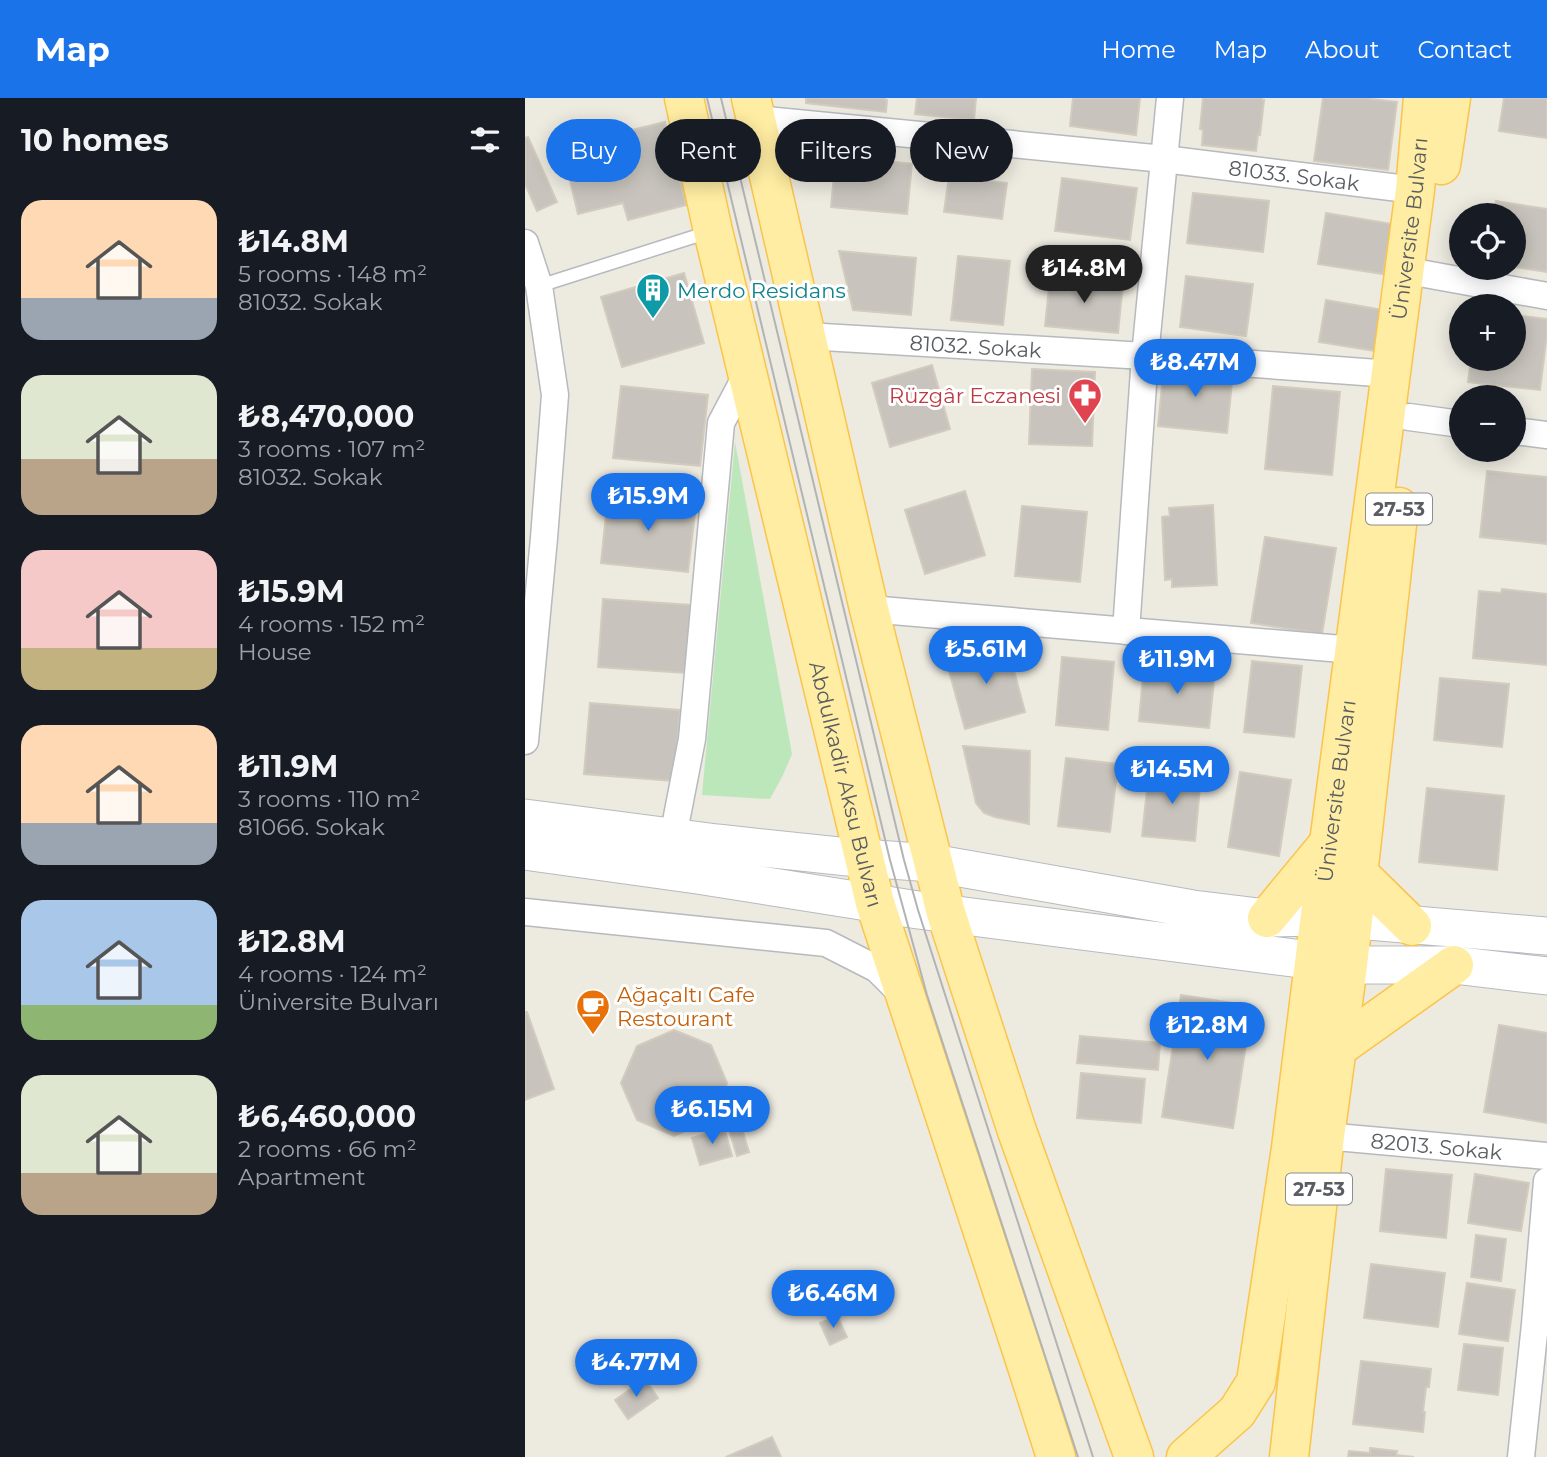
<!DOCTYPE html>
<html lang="en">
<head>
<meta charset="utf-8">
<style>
  body { margin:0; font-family:Montserrat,sans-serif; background:#20242c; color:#f1f3f6; height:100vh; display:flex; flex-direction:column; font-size:26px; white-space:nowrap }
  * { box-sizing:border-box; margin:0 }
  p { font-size:23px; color:#9ea1a6 }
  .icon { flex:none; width:38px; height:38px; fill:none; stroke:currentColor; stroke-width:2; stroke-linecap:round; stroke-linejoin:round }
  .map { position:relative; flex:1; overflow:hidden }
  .sheet { display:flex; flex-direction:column; background:#171b24; width:525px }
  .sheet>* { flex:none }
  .banner { position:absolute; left:21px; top:21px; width:665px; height:63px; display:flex; gap:14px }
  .fabs { position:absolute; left:924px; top:105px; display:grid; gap:14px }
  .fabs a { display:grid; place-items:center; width:77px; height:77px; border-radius:50%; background:#171b24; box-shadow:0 4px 18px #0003; font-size:35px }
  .price { position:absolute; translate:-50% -60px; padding:0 16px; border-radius:24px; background:#1a73e8; color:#fff; font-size:23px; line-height:46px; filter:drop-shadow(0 2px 4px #0008) }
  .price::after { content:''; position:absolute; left:50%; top:42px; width:21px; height:16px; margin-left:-10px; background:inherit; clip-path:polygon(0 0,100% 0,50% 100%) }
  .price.on { background:#222; color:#fff }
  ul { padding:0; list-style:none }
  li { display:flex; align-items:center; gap:21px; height:175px; padding:0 21px }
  li span { display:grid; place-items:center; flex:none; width:196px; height:140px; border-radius:21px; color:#555 }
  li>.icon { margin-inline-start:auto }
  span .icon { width:84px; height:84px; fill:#fffc; stroke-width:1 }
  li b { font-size:30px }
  h2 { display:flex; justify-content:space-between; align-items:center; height:84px; padding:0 21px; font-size:30px }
  .chip { padding:0 24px; border-radius:32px; background:#171b24; box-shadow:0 4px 18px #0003; font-size:24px; line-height:63px }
  .chip.on { background:#1a73e8; color:#fff }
  header { display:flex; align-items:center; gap:42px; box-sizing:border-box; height:98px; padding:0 35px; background:#1a73e8; color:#fff }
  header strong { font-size:33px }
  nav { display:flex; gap:38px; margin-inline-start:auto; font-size:24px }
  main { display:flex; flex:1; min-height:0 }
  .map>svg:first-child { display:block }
</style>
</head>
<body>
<header>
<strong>Map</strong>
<nav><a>Home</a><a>Map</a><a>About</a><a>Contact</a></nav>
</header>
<main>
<section class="sheet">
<h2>10 homes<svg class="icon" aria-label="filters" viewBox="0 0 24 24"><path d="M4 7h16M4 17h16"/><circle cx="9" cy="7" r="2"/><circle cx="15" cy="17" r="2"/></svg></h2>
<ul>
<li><span style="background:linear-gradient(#ffd9b3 70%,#9aa5b1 0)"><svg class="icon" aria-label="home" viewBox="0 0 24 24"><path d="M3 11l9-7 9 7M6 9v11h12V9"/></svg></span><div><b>₺14.8M</b><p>5 rooms · 148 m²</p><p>81032. Sokak</p></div></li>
<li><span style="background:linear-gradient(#dfe7d0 60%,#b9a48a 0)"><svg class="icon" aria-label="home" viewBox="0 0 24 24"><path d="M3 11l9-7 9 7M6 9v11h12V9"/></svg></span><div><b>₺8,470,000</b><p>3 rooms · 107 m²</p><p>81032. Sokak</p></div></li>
<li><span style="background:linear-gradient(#f6c9c9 70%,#c2b280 0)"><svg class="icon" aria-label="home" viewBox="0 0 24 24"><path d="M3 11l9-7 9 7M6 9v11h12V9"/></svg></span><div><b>₺15.9M</b><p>4 rooms · 152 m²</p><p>House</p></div></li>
<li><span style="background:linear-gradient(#ffd9b3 70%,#9aa5b1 0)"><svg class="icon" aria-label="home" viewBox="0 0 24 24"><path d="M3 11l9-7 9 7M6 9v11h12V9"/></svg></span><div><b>₺11.9M</b><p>3 rooms · 110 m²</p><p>81066. Sokak</p></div></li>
<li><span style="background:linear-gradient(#a9c7e8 75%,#8fb573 0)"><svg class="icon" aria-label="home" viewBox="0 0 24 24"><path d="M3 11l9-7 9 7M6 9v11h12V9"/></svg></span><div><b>₺12.8M</b><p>4 rooms · 124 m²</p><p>Üniversite Bulvarı</p></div></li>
<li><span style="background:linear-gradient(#dfe7d0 70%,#b9a48a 0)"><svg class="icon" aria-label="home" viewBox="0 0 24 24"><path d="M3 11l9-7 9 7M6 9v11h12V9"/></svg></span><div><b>₺6,460,000</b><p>2 rooms · 66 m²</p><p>Apartment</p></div></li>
</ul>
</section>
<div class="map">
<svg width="1022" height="1359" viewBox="0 0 1022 1359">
  <rect width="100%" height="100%" fill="#edeae0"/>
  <!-- green -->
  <path fill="#bbe7ba" d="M210 344 267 656 258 677 245 701 177 697Z"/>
  <!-- building -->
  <path fill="#c8c4bd" stroke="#d2cbbe" stroke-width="2" d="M281 0H357L362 2 361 14 281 5Z
    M392 0H451L449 22 390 16Z
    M548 0H615L611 37 545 28Z
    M678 0H737V2H739L735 37 733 36 731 53 677 47 678 32 675 31Z
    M798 0H837L872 4 863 72 789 63Z
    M979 0H1022V40L974 33Z
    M140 24 161 107 103 122 98 105 53 116 42 70 87 59 82 38Z
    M3 39 32 104 12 113 0 86V40Z
    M306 57 387 66 382 116 306 109 309 77H304Z
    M424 78 482 85 477 121 419 114Z
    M537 80 612 90 605 142 530 133Z
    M668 95 744 103 738 154 662 145Z
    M971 103 1022 111V174L989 169V117H969Z
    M801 115 867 126 858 176 793 166Z
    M314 153 391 160 386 217 328 212Z
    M433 158 485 163 478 227 426 222Z
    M159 175 179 245 97 269 76 199Z
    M661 178 728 186 721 238 655 229Z
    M525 179 598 186 593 235 520 228Z
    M801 202 864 213 857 254 794 244Z
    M989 217 1022 221V236L1015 292 943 284 946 261H989Z
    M407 267 425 331 365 349 347 285Z
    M639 267 708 274 702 335 633 328Z
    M507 271 570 274 567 348 504 346Z
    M96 288 183 297 175 368 88 360Z
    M748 288 815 294 807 377 740 371Z
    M962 373 1022 379V446L955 439Z
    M440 393 460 457 400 476 380 412Z
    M83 397 171 406 163 474 76 465Z
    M688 407 692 487 647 489V481L640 482 637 419 645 418 644 410Z
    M497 408 562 414 555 484 490 478Z
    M740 439 811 450 797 536 726 525Z
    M977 491 1022 496V567L948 560 954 493 976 495Z
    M78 501 166 507 161 575 73 569Z
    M482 546 500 614 440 631 421 562Z
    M537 559 589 564 583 632 531 627Z
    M727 563 777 568 769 639 719 634Z
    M619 567 690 573 684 630 614 623Z
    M915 580 984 586 977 649 909 642Z
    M65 605 155 612 149 683 59 676Z
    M438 648 505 653 504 726 470 719 459 715 451 705Z
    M541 660 593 666 585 734 533 728Z
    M624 673 676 678 670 743 617 738Z
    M715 674 766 682 754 758 703 749Z
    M902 690 979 698 972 772 894 764Z
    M656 897 727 908 708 1030 637 1019Z
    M0 914H2L29 991 0 1002Z
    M974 927 1022 935V1025L959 1014Z
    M149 932 186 947 202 985 186 1022 149 1038 112 1022 96 985 112 948Z
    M555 938 635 945 633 972 552 965Z
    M556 975 620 981 616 1025 552 1020Z
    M214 1021 224 1054 212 1058 202 1025Z
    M198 1026 207 1058 175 1067 167 1040 188 1034 187 1030Z
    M861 1071 927 1077 921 1140 855 1133Z
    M950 1076 1004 1085 996 1133 943 1125Z
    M951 1137 981 1141 976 1183 946 1179Z
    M846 1166 920 1175 913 1229 839 1220Z
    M942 1185 990 1192 983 1243 934 1236Z
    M312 1218 322 1239 305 1247 295 1225Z
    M939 1246 978 1250 973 1297 933 1292Z
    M836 1263 906 1271 904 1289H901L898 1314H900L898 1334 828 1326Z
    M120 1281 133 1300 103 1321 90 1302Z
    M247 1339 256 1359H201Z
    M845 1350 872 1353 871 1357 889 1359H823L824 1353 845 1355Z"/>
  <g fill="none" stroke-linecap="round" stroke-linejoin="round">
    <!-- lane casing -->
    <g stroke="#b6b9be" stroke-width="15">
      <path id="lane" d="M14 188 184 134"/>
    </g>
    <!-- street casing -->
    <g stroke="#b6b9be" stroke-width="29">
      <g id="street">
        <path id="s1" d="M231 21 639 61 890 92"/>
        <path d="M0 145 14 188 30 297 19 440 0 643"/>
        <path d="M900 176 1022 198"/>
        <path id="s2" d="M281 238 620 258 866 276"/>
        <path d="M884 319 936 326"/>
        <path d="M989 333 1022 337"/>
        <path d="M344 511 829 552"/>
        <path d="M601 533 620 258 645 0"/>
        <path d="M148 739 167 641 196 325 223 274"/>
        <path d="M0 814 301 845 352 871 376 895"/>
        <path id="s3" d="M800 1038 1022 1058"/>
        <path d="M996 1359 1010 1226 1022 1083"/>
      </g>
    </g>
    <!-- secondary casing -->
    <g stroke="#b6bac0" stroke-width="39">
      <path id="secondary" d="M0 720 192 745 323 759 407 765 668 811 742 820 795 819 1022 838
        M0 753 172 777 393 812 823 867H929L1022 878"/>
    </g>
    <!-- primary casing -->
    <g stroke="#fbc44a" stroke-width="41">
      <g id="primary">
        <path id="s4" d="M159 0 188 133 350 805 501 1265 531 1359"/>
        <path d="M226 0 344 511 421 815 492 1033 609 1359"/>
        <path d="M916 67 926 0"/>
        <path d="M833 775 887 828"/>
        <path d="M742 820 804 745"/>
        <path d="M811 951 929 867"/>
        <path id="s5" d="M661 1359 712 1314 731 1284 766 1050 804 745 890 92 898 0"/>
        <path d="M764 1359 800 1038 823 867 874 409"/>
      </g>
    </g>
    <!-- lane -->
    <use href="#lane" stroke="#fff" stroke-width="12"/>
    <!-- street -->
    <use href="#street" stroke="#fff" stroke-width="26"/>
    <!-- secondary -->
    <use href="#secondary" stroke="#fff" stroke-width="37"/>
    <!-- primary -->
    <use href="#primary" stroke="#ffeda3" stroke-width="38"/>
    <!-- tram -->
    <path stroke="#b2b3b3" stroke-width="2" d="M182 0 365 762 402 897 553 1359
      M196 0 379 762 393 812 568 1359"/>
  </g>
  <!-- icons -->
  <defs>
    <g id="building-pin" transform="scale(1.75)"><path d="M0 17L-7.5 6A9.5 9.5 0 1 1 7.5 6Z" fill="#0f9aa8" stroke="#fff"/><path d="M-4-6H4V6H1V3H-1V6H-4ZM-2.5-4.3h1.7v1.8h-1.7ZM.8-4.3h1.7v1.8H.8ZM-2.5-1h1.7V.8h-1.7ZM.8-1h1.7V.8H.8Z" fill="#fff"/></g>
    <g id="pharmacy-pin" transform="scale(1.75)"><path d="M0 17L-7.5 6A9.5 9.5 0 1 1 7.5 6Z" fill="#e0444e" stroke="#fff"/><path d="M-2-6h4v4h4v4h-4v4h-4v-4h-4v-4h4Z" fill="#fff"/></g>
    <g id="cafe-pin" transform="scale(1.75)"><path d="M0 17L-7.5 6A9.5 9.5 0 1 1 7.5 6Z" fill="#e8710a" stroke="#fff"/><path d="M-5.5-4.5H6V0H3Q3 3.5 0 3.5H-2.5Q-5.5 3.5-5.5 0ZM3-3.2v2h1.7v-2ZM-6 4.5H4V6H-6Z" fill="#fff"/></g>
  </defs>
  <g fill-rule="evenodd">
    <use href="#building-pin" x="128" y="192"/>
    <use href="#pharmacy-pin" x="560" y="297"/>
    <use href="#cafe-pin" x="68" y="908"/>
  </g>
  <g text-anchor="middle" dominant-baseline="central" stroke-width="6" stroke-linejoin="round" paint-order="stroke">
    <!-- shield labels -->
    <g fill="#fff" stroke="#8b8e91" stroke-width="2">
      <rect x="841" y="395.5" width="66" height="31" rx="5"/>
      <rect x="761" y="1075.5" width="66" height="31" rx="5"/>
    </g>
    <g font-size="19" font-weight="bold" fill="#595d62">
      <text x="874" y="411">27-53</text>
      <text x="794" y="1091">27-53</text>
    </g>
    <!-- street labels -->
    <g font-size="21" fill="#595d62" stroke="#fff">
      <text stroke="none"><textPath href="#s1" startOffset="541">81033. Sokak</textPath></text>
      <text stroke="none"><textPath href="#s5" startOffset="1267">Üniversite Bulvarı</textPath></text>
      <text stroke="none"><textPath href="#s2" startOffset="170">81032. Sokak</textPath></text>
      <text stroke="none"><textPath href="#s4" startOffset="705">Abdulkadir Aksu Bulvarı</textPath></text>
      <text stroke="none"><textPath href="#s5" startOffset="700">Üniversite Bulvarı</textPath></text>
      <text stroke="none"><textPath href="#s3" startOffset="112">82013. Sokak</textPath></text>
    </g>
    <!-- culture labels -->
    <g font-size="21" fill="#0d838f" stroke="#fff" text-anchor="start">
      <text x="152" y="192">Merdo Residans</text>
    </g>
    <!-- health labels -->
    <g font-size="21" fill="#be3a42" stroke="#fff" text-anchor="end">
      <text x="536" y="297">Rüzgâr Eczanesi</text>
    </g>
    <!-- food labels -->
    <g font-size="21" fill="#c56008" stroke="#fff" text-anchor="start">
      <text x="92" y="896">Ağaçaltı Cafe<tspan x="92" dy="24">Restourant</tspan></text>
    </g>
  </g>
</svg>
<div class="fabs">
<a><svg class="icon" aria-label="locate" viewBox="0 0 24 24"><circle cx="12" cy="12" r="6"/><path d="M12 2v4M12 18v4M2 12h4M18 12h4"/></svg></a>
<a>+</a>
<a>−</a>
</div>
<b class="price on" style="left:559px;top:207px">₺14.8M</b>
<b class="price" style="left:670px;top:301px">₺8.47M</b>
<b class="price" style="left:123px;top:435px">₺15.9M</b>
<b class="price" style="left:461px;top:588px">₺5.61M</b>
<b class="price" style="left:652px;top:598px">₺11.9M</b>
<b class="price" style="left:647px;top:708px">₺14.5M</b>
<b class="price" style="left:682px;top:964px">₺12.8M</b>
<b class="price" style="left:187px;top:1048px">₺6.15M</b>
<b class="price" style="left:308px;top:1232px">₺6.46M</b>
<b class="price" style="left:111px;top:1301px">₺4.77M</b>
<div class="banner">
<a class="chip on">Buy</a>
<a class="chip">Rent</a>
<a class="chip">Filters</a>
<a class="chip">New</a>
</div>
</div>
</main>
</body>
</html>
